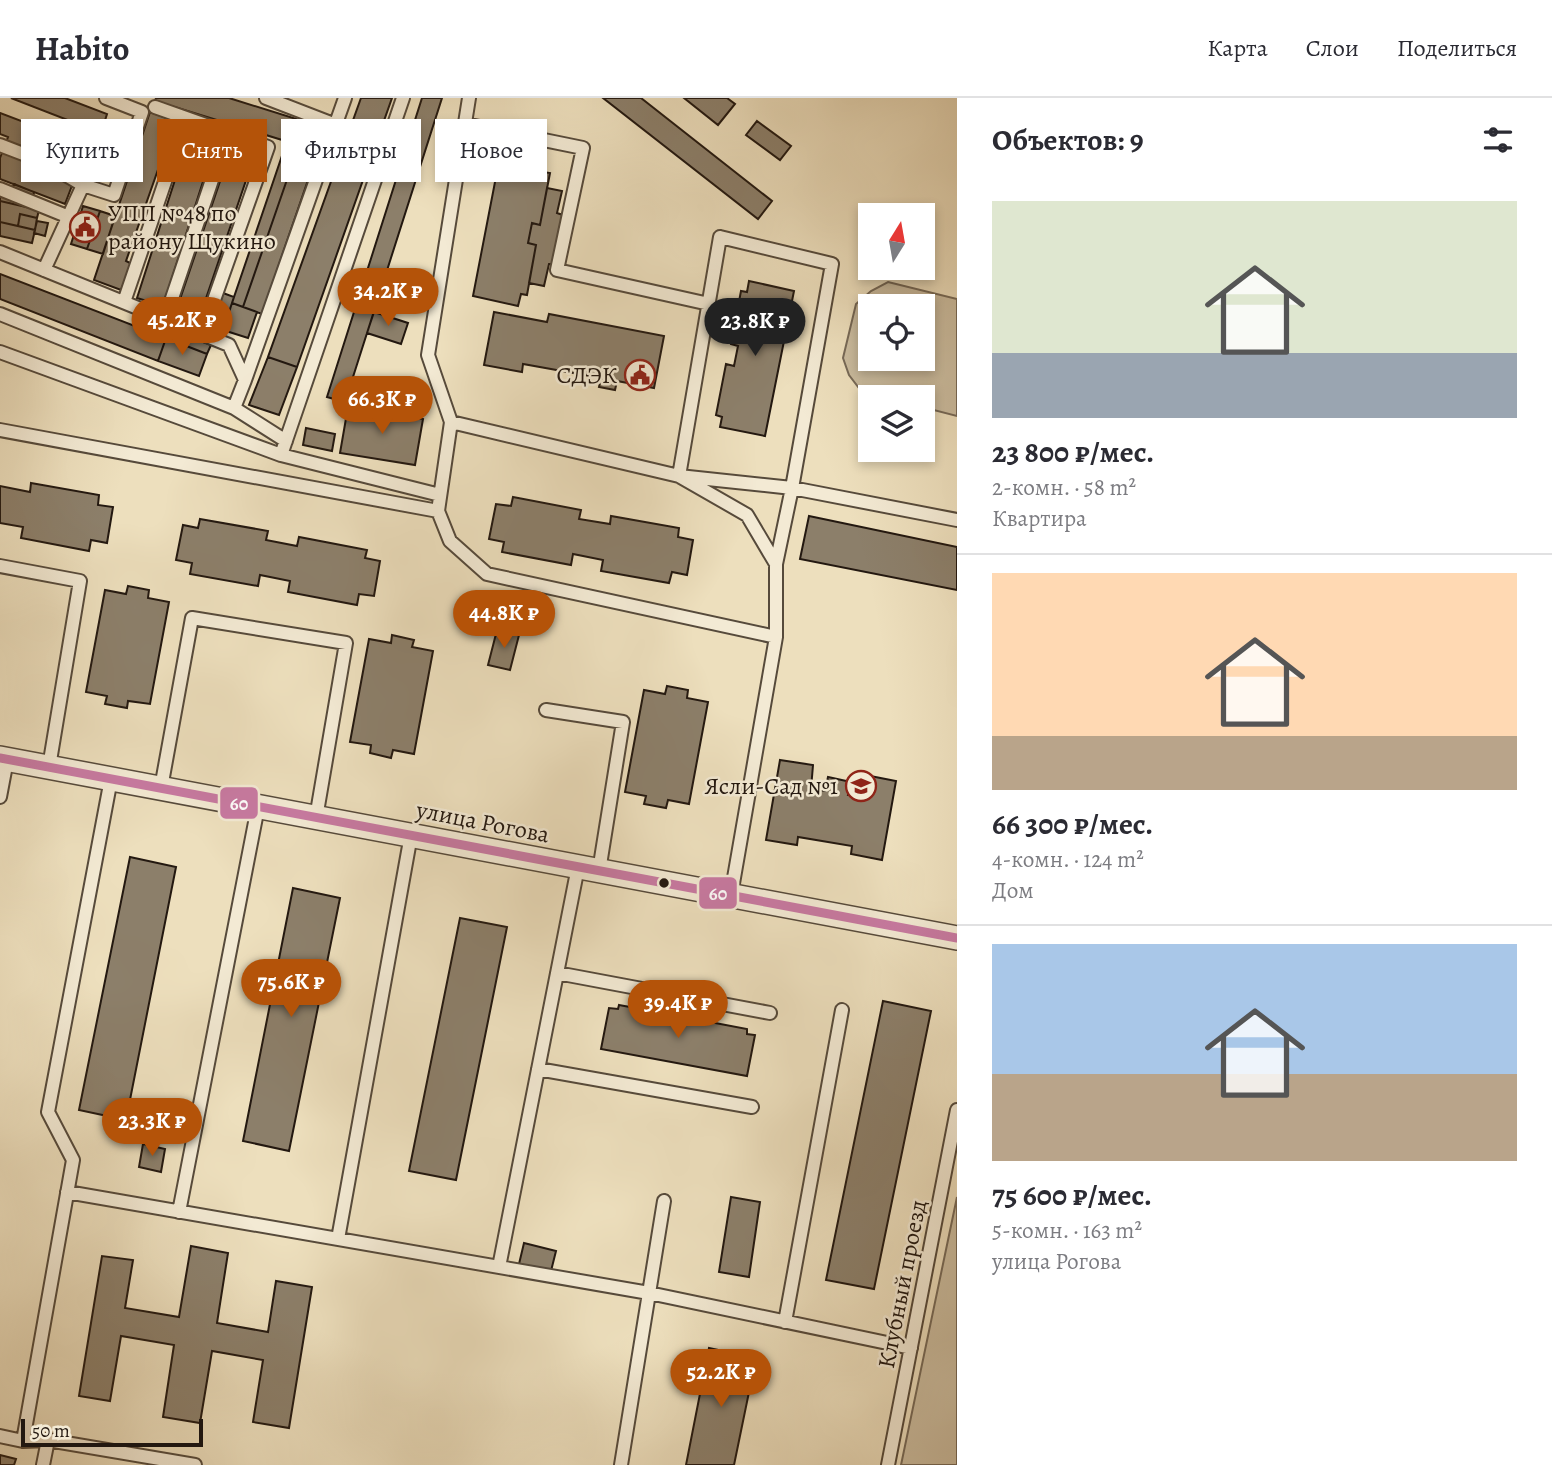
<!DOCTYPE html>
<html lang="ru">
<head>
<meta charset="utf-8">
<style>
  body { margin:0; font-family:Alegreya,serif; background:#f2f2f3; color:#2b2b33; height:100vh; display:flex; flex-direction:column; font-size:26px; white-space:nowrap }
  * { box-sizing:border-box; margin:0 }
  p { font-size:23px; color:#7c7c81 }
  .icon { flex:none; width:38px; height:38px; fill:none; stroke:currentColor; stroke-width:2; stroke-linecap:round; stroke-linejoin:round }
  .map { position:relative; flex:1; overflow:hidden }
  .side { display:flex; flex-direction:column; background:#fff; width:595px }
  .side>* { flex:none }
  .banner { position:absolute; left:21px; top:21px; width:665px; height:63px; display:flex; gap:14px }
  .needle { width:46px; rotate:11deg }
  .fabs { position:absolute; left:858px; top:105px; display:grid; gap:14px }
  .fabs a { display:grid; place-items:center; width:77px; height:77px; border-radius:0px; background:#fff; box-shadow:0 4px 10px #0003; font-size:35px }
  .scale { position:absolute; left:21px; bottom:18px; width:182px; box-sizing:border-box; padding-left:7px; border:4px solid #231810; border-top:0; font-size:19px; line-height:24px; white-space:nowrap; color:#231810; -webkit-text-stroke:5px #f3ead4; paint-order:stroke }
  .price { position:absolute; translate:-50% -60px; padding:0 16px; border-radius:24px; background:#b45309; color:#fff; font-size:23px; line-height:46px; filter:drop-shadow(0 2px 4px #0008) }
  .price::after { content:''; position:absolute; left:50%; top:42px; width:21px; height:16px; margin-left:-10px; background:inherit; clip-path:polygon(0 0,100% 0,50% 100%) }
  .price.active { background:#222; color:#fff }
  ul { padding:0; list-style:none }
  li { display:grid; align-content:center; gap:14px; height:371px; padding:0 35px }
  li+li { border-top:2px solid #e1e1e2 }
  li span { display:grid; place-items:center; height:217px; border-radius:0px; color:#555 }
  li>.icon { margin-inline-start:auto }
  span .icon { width:126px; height:126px; fill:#fffc; stroke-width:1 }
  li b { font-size:30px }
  h2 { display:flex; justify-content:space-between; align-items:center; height:84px; padding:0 35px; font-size:30px }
  .chip { padding:0 24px; border-radius:0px; background:#fff; box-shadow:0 4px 10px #0003; font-size:24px; line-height:63px }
  .chip.active { background:#b45309; color:#fff }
  header { display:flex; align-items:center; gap:42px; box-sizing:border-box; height:98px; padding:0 35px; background:#fff; border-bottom:2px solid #e1e1e2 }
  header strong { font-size:33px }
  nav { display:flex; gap:38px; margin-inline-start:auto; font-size:24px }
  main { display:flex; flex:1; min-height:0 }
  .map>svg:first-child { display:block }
</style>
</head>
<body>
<header>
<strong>Habito</strong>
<nav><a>Карта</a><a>Слои</a><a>Поделиться</a></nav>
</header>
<main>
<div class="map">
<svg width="957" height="1367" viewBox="0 0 957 1367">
  <rect width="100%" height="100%" fill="#eddfbd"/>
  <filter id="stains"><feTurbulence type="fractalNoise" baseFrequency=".00286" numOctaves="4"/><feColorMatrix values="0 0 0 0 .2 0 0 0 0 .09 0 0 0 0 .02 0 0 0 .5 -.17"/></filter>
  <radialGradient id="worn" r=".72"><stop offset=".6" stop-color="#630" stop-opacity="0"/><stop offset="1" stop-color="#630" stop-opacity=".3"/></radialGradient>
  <!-- green -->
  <path fill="#cbbda0" stroke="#776a58" stroke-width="2" fill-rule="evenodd" d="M888 184 957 201V318L922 309V299H884L862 294 849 277 843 260 856 206 871 193ZM870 208H922V261H870Z
    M957 1099V1367H901Z"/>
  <!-- building -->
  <path fill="#8c7f6a" stroke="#231810" stroke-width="2" d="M11 0H65L107 16 101 35Z
    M156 0H229L325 30 318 53 155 3Z
    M361 0H392L297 269 268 259Z
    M422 0H442L345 304 327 299Z
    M603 0H641L772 103 758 121Z
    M684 0H727L735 6 718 27Z
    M150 14 192 29 184 51 167 46 126 163 132 166 121 192 94 182Z
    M0 15 87 48 65 106 0 81V60L8 39 0 36Z
    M757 23 791 48 780 62 746 37Z
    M192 29 218 37 163 208 137 200Z
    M234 42 257 50 199 221 176 213Z
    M287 43 299 47 243 209 232 205Z
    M299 47 318 53 262 216 243 209Z
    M87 48 101 53 93 76 79 70Z
    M501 53 545 62 543 74 550 75 540 127 532 125 528 145 536 147 527 197 521 196 518 208 473 198Z
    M14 86 34 94 31 110 0 103V94L10 95Z
    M547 90 562 93 557 115 563 117 553 166H549L544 188 529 185 536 147 528 145 532 125 540 127Z
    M0 103 39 112 37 120 20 116 18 128 0 124Z
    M83 108 100 113 87 151 71 146Z
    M100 113 115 118 103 156 87 151Z
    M20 116 37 120 35 132 18 128Z
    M37 123 48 125 45 138 34 135Z
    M0 124 35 132 32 145 0 138Z
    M0 176 166 240 158 263 0 201Z
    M749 183 794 193 765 338 720 329 722 319 716 317 726 266 734 268 738 248 731 246 741 193 747 194Z
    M223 195 234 199 223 232 212 228Z
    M232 205 257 214 248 240 223 232Z
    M374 214 408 225 401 246 367 235Z
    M494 214 547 224 549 216 664 238 654 290 617 283 615 292 599 289 601 280 523 266 522 274 484 267Z
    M170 231 211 247 207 256 166 240Z
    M166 240 207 256 199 278 158 263Z
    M268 259 297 269 279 317 249 307Z
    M348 309 423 321 415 367 340 355Z
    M306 330 335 336 332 353 303 347Z
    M31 385 99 397 98 407 113 409 107 445 91 442 89 453 21 440 23 429 0 425V388L30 394Z
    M513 399 581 412 579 421 610 426 611 418 679 430 678 439 693 442 687 477 672 474 669 485 601 473 603 462 573 456 571 467 502 454 504 444 489 441 496 406 511 408Z
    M809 418 957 449V492L800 461Z
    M200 421 268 433 266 442 297 448 299 439 367 452 365 460 380 463 374 498 359 496 357 507 288 494 290 483 260 477 258 488 190 476 192 465 176 462 183 427 198 430Z
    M128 488 149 492 148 500 169 504 150 606 128 603 127 610 105 606 107 598 86 594 105 492 126 496Z
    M497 532 519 537 510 572 488 567Z
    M392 537 414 542 412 549 433 553 414 656 393 652 391 660 370 655 371 647 350 644 369 541 391 545Z
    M667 588 688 592 687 600 708 604 689 706 668 702 666 710 644 706 646 698 625 694 644 592 665 596Z
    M780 662 813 667 811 691 825 693 828 679 851 684 848 697 861 699 865 677 896 683 882 762 851 756 852 748 798 739 797 747 766 742Z
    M130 759 176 769 126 1022 79 1012Z
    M293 790 340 800 289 1053 243 1043Z
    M460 820 507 829 456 1082 409 1073Z
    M883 903 931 913 874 1191 826 1182Z
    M619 907 674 917 673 922 693 926 694 921 747 931V936L755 937 747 978 601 951 609 910 618 911Z
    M143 1046 165 1051 161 1074 139 1069Z
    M731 1099 760 1104 749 1179 719 1174Z
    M524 1145 556 1153 551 1173 519 1166Z
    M191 1148 228 1155 217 1225 268 1234 276 1183 312 1189 289 1330 253 1324 263 1262 212 1253 200 1325 163 1319 174 1247 121 1238 110 1303 79 1298 102 1158 133 1162 125 1210 179 1219Z
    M709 1250 756 1260 734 1367H686Z
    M0 1357 16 1361 14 1367H0Z"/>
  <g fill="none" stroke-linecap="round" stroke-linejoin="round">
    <!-- service casing -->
    <g stroke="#564a3b" stroke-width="16">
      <path id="service" d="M266 0 336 27
        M469 0 428 257 451 324 438 413 450 443 487 476 776 539
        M155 9 268 49 202 236
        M465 26 583 50 557 172 709 206
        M0 47 44 64 83 87
        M0 91 69 119
        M0 154 229 247 245 282 234 310
        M44 172 83 87 114 97 142 14 106 0
        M124 204 173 60
        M0 216 234 310 286 343
        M165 221 214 76
        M0 254 281 357 440 397
        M245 282 345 0
        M451 324 679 378 792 390 776 466V539L731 797
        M0 332 438 413
        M281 357 403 0
        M776 466 747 417 679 378 720 139 832 166 792 390 957 422
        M0 468 80 483 49 669
        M546 612 623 624 599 773
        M161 690 192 520 346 545 316 720
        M0 699 7 662
        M557 875 770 915
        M538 971 752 1009
        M67 1094 649 1195 911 1250
        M179 1114 258 709
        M338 1141 411 737
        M499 1169 578 769
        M785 1224 842 912
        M0 1338 23 1343 48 1342 195 1367
        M23 1343 73 1062 48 1014 111 681
        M43 1367 48 1342
        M621 1367 664 1103
        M888 1367 957 1012"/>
    </g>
    <!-- minor casing -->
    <g stroke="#564a3b" stroke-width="26">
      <path id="minor" d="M0 660 957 840"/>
    </g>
    <!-- service -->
    <use href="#service" stroke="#f3ead4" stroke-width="12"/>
    <!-- minor -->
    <use href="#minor" stroke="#f3ead4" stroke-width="23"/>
    <!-- bus-1 casing -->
    <g stroke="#f3ead4" stroke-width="14">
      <path id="bus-1" d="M0 660 957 840"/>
    </g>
    <!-- bus-1 -->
    <use href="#bus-1" stroke="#c87aa2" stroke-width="9"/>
  </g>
  <!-- icons -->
  <defs>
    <g id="civic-ring" transform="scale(1.575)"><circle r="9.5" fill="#f3ead4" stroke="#8f2418" stroke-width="1.5"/><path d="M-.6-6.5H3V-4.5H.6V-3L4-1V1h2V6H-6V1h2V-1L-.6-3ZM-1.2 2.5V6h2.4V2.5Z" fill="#8f2418"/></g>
    <g id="school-ring" transform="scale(1.575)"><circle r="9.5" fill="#f3ead4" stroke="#8f2418" stroke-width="1.5"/><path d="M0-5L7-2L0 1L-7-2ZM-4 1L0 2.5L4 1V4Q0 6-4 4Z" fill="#8f2418"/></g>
  </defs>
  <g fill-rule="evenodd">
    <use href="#civic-ring" x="85" y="129"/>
    <use href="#civic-ring" x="640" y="277"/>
    <use href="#school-ring" x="861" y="688"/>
  </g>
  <!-- markers -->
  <circle fill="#231810" stroke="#f3ead4" stroke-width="2.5" cx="664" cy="785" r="6"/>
  <g text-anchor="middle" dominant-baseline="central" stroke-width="5" stroke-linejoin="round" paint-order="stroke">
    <!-- poi labels -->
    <g font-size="24" fill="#231810" stroke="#f3ead4" text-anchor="end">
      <text x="108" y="115" text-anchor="start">УПП №48 по<tspan x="108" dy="28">району Щукино</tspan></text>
      <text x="617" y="277">СДЭК</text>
      <text x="838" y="688">Ясли-Сад №1</text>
    </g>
    <!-- street labels -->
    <g font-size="24" fill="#231810" stroke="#f3ead4">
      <text transform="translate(483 724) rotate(11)">улица Рогова</text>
      <text transform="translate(902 1186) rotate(-79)">Клубный проезд</text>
    </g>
  </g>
  <g stroke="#f3ead4" stroke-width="2.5">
    <rect x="219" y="688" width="40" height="34" rx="7" fill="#c87aa2"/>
    <rect x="698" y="778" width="40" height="34" rx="7" fill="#c87aa2"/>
  </g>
  <g font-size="19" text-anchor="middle" font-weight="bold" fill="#fff">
    <text x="239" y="712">60</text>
    <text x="718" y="802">60</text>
  </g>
  <rect width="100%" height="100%" filter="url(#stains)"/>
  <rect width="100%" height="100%" fill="url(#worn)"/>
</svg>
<div class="fabs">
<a><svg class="needle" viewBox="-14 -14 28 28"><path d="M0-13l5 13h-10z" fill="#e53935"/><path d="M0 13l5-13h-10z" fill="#7c7c81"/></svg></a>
<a><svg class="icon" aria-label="locate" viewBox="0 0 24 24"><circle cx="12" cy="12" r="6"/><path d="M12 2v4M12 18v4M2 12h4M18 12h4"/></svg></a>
<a><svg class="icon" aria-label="layers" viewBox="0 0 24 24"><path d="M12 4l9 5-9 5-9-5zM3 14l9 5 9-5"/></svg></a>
</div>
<div class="scale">50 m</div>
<b class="price" style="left:388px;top:230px">34.2K ₽</b>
<b class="price" style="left:182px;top:259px">45.2K ₽</b>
<b class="price active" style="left:755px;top:260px">23.8K ₽</b>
<b class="price" style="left:382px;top:338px">66.3K ₽</b>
<b class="price" style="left:504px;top:552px">44.8K ₽</b>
<b class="price" style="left:291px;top:921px">75.6K ₽</b>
<b class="price" style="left:678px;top:942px">39.4K ₽</b>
<b class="price" style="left:152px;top:1060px">23.3K ₽</b>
<b class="price" style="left:721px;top:1311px">52.2K ₽</b>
<div class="banner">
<a class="chip">Купить</a>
<a class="chip active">Снять</a>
<a class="chip">Фильтры</a>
<a class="chip">Новое</a>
</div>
</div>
<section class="side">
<h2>Объектов: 9<svg class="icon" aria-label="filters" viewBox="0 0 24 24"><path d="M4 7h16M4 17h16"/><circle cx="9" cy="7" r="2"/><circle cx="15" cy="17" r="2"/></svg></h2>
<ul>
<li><span style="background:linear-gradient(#dfe7d0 70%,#9aa5b1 0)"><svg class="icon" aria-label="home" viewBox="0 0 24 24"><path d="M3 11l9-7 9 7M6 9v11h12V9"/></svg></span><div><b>23 800 ₽/мес.</b><p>2-комн. · 58 m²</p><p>Квартира</p></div></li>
<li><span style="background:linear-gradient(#ffd9b3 75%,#b9a48a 0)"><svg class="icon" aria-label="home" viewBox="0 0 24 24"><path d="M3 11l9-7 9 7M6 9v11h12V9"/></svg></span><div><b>66 300 ₽/мес.</b><p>4-комн. · 124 m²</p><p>Дом</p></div></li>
<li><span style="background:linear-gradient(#a9c7e8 60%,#b9a48a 0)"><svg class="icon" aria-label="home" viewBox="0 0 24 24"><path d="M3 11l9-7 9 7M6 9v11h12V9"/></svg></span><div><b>75 600 ₽/мес.</b><p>5-комн. · 163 m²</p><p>улица Рогова</p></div></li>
</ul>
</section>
</main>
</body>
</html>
